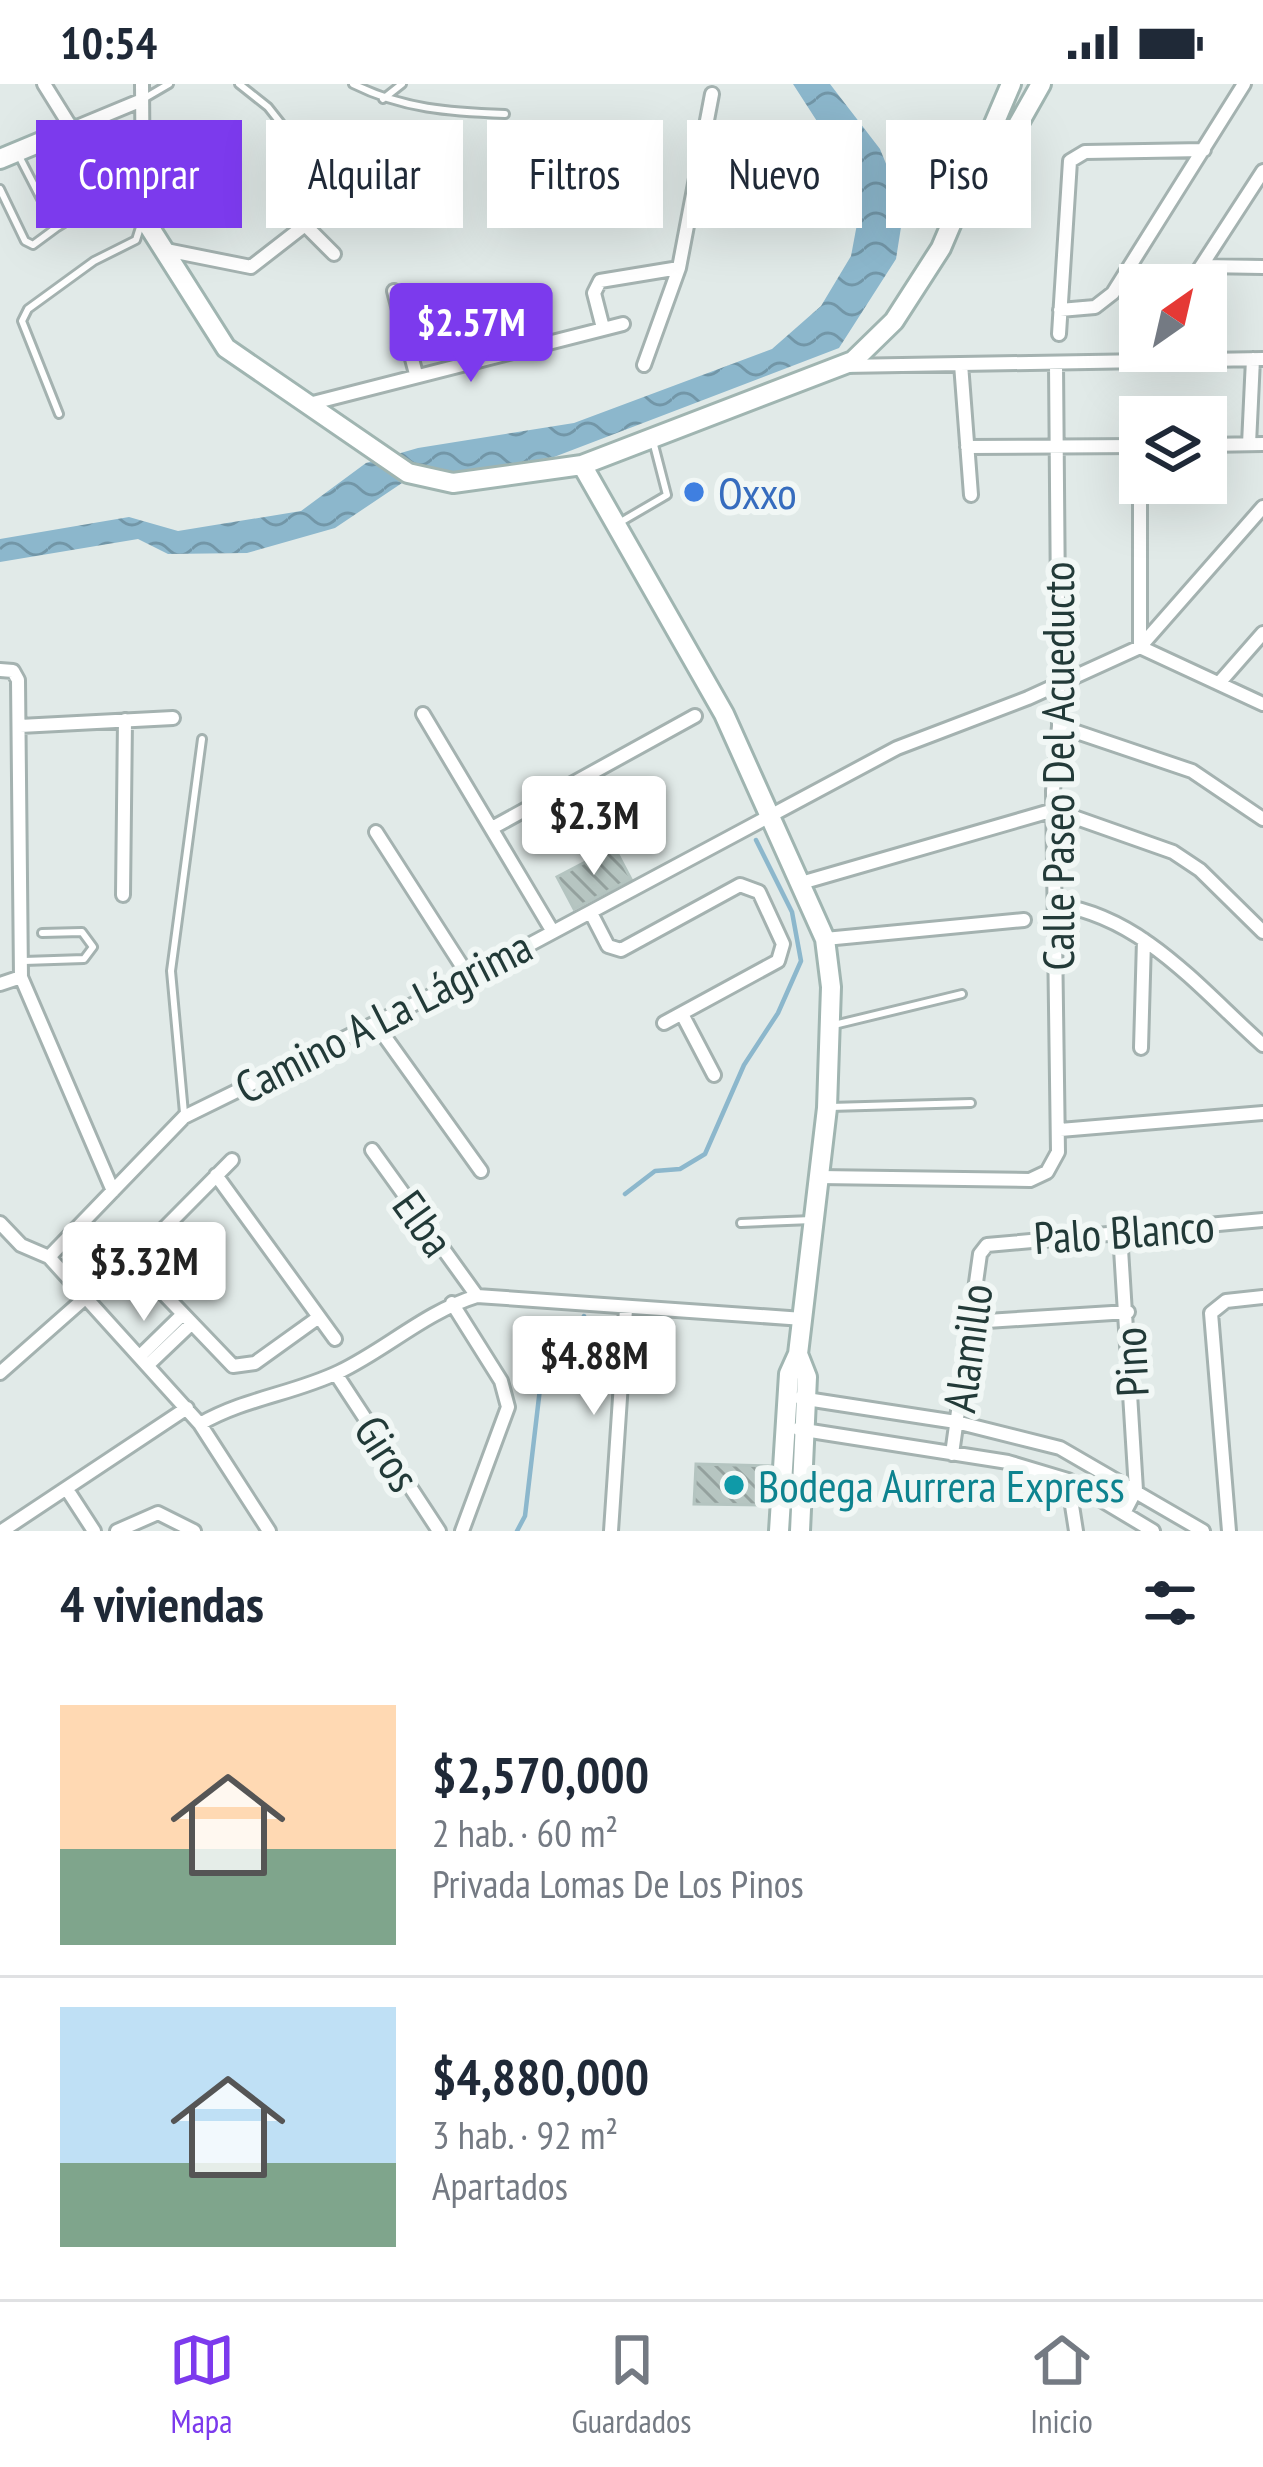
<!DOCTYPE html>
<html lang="es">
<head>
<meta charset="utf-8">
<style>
  body { margin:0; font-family:"PT Sans Narrow",sans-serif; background:#f2f2f3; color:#1f2937; height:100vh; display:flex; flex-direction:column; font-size:45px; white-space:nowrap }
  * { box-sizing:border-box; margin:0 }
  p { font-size:39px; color:#747a83 }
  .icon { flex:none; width:66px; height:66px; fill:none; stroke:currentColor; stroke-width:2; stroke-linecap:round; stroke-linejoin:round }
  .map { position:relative; height:1447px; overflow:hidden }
  .drawer { display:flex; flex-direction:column; background:#fff; flex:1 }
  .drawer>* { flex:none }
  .banner { position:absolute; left:36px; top:36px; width:1191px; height:108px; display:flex; gap:24px }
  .needle { width:78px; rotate:34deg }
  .tools { position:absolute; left:1119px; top:180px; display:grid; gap:24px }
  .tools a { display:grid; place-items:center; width:108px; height:108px; border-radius:0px; background:#fff; box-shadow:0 12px 48px #0002; font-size:60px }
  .price { position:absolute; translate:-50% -102px; padding:0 27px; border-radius:12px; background:#fff; color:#222; font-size:39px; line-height:78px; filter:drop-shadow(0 3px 6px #0008) }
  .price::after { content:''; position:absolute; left:50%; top:72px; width:36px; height:27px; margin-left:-18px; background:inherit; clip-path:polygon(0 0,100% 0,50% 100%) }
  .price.selected { background:#7c3aed; color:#fff }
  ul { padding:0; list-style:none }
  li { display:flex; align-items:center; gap:36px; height:300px; padding:0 60px }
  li+li { border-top:3px solid #e0e1e3 }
  li span { display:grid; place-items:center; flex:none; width:336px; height:240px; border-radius:0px; color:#555 }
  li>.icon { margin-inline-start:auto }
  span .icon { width:144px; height:144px; fill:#fffc; stroke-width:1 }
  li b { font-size:51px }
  h2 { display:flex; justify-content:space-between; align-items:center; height:144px; padding:0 60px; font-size:51px }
  .tag { padding:0 42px; border-radius:0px; background:#fff; box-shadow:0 12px 48px #0002; font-size:42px; line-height:108px }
  .tag.selected { background:#7c3aed; color:#fff }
  .status { display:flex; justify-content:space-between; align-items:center; height:84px; padding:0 60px; background:#fff; direction:ltr }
  .status svg { height:33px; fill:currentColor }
  .tab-bar { display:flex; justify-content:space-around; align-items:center; height:168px; border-top:3px solid #e0e1e3; background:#fff; font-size:33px; color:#747a83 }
  .tab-bar a { display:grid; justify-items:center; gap:6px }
  .tab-bar .selected { color:#7c3aed }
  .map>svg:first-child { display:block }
</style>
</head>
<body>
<div class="status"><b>10:54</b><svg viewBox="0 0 49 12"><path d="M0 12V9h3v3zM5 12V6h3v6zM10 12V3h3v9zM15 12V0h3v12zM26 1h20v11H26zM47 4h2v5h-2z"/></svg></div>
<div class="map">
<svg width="1263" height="1447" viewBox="0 0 1263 1447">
  <defs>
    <pattern id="water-waves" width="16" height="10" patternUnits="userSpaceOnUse" patternTransform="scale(3)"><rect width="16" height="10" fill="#8cb7cc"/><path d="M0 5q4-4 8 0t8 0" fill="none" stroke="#7296a7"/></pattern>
    <pattern id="building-back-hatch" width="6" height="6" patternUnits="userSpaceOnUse" patternTransform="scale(3)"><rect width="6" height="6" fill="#b6c5c1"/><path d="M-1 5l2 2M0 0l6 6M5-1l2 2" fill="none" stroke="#94a19e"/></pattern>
  </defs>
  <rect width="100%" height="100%" fill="#e1eae8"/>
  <!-- water -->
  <path fill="url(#water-waves)" d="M793 0H830L880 65 904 124 896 175 839 264 554 373 402 399 335 444 247 469 168 470 138 455 0 478V455L129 433 178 447 301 427 366 379 418 364 574 339 772 265 821 222 851 172 857 140 856 114 842 76Z"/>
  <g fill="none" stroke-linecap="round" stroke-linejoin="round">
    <!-- stream -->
    <path stroke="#8cb7cc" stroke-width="4.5" d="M625 1110 655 1087 680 1085 705 1070 744 981 778 929 801 877 792 828 756 756
      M517 1447 525 1432 541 1296 565 1273 584 1232"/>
  </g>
  <!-- building -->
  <path fill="url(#building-back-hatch)" stroke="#b4c4c0" stroke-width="3" d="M614 763 631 795 574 825 557 793Z
    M696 1380 770 1382 767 1421 694 1420Z"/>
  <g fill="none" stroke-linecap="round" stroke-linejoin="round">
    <!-- lane casing -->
    <g stroke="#a4b2b0" stroke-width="12">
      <path id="lane" d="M239 0 268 23 342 117
        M353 0C403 25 450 28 505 30
        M145 14 169 0
        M383 15 402 0
        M40 62 65 80 91 76
        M19 72 56 144 118 106
        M0 105 25 157 33 161 56 144
        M59 330 22 237 28 225 94 177 136 156 142 137
        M619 439 667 411 653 357
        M24 877 84 875 93 863 82 848 42 849
        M834 941 962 910
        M830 1023 971 1019
        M184 1029 171 887 202 655
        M741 1139 812 1136"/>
    </g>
    <!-- street casing -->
    <g stroke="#a4b2b0" stroke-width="18">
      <path id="street" d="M44 0 72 45 142 16
        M142 0 143 131
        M161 165 251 183 305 141 334 170
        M1202 182 1263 183
        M1189 201 1263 87
        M394 207 416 290
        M1060 226 1095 223 1113 209 1244 0
        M603 244 594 209 600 197 679 184
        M1059 250 1070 77 1085 68 1204 66
        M961 280 971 411
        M644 281 679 184 712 10
        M844 282 1263 275
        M309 320 623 240
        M1249 360 1253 275
        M1206 361 1263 360
        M967 363 1140 362
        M1140 563 1263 423
        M1140 563V399
        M0 586 13 587 18 596 21 893 113 1107
        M1220 598 1263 549
        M423 630 553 848
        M20 642 173 634
        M1059 642 1192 687 1263 735
        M492 744 695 632
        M376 748 469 893
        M801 799 1054 726 1173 768 1200 786 1263 848
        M123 811 125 636
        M1058 821C1143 833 1201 906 1263 961
        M591 829 608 862 621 866 740 801 759 808 783 860 778 877 664 939
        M825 855 1024 836
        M0 900 21 893
        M682 930 714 991
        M375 939 481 1087
        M1141 964 1144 856
        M1060 1046 1263 1029
        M372 1066 477 1212
        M216 1091 335 1255
        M819 1093 1030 1096 1047 1088 1058 1068 1053 707 1059 642 1056 280
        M0 1139 21 1161 49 1173 184 1033 469 893 897 664 1028 614 1140 563 1263 620
        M1120 1149 1136 1406 1124 1429
        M118 1162 233 1282 255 1279 319 1233
        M49 1173 200 1340 269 1447
        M133 1176 232 1076
        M452 1219 501 1297 508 1323 462 1447
        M971 1238 1128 1228
        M141 1271 182 1231
        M149 1280 191 1240
        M0 1289 85 1214
        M336 1290 439 1447
        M800 1314 956 1338 1060 1364 1203 1447
        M200 1340C245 1314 293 1310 339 1288 387 1265 425 1228 477 1212L803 1235
        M798 1345 1008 1378 1068 1396 1153 1447
        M952 1370 980 1170 987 1161 1263 1136
        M1068 1396 1076 1447
        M68 1407 94 1447
        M2 1447 187 1324
        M117 1447 158 1429 194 1447
        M611 1447 626 1225
        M1229 1447 1211 1229 1226 1217 1263 1213"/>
    </g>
    <!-- secondary casing -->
    <g stroke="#a0b5b1" stroke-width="24">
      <path id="secondary" d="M0 75 72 45 143 133 226 264 408 389 453 399 582 381 853 277 894 237 941 164 1011 0
        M960 126 984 101 1041 0
        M582 381 724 630 825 855 831 903 827 1024 798 1270 807 1293 800 1447
        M779 1447 789 1290 798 1270"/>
    </g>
    <!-- lane -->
    <use href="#lane" stroke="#fff" stroke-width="6"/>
    <!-- street -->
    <use href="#street" stroke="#fff" stroke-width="12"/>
    <!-- secondary -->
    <use href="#secondary" stroke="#fff" stroke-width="18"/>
  </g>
  <!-- markers -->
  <circle fill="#3f7fe0" stroke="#f1f7f5" stroke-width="4.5" cx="694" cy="408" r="12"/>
  <circle fill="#0f9aa8" stroke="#f1f7f5" stroke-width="4.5" cx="734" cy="1401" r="12"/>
  <g text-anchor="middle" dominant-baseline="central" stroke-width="12" stroke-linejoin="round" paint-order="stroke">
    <!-- shop labels -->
    <g font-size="45" fill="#366cbe" stroke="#f1f7f5" text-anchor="start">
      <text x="718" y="408">Oxxo</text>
    </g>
    <!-- street labels -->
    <g font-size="45" fill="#223a38" stroke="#f1f7f5">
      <text transform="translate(1057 682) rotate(-90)">Calle Paseo Del Acueducto</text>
      <text transform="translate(383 932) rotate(-27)">Camino A La Lágrima</text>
      <text transform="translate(424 1139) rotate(54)">Elba</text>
      <text transform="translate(1124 1147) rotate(-4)">Palo Blanco</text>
      <text transform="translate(967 1264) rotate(-82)">Alamillo</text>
      <text transform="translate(1130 1278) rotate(-93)">Pino</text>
      <text transform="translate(388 1369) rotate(57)">Giros</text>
    </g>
    <!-- culture labels -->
    <g font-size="45" fill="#0d838f" stroke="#f1f7f5" text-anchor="start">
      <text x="758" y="1401">Bodega Aurrera Express</text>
    </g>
  </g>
</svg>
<div class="tools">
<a><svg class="needle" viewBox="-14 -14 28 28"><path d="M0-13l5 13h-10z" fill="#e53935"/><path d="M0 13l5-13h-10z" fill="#747a83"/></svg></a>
<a><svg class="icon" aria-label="layers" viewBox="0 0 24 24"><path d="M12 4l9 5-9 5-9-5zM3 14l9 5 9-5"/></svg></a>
</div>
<b class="price selected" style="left:471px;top:301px">$2.57M</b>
<b class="price" style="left:594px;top:794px">$2.3M</b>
<b class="price" style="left:144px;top:1240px">$3.32M</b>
<b class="price" style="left:594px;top:1334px">$4.88M</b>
<div class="banner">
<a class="tag selected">Comprar</a>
<a class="tag">Alquilar</a>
<a class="tag">Filtros</a>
<a class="tag">Nuevo</a>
<a class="tag">Piso</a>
</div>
</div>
<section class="drawer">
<h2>4 viviendas<svg class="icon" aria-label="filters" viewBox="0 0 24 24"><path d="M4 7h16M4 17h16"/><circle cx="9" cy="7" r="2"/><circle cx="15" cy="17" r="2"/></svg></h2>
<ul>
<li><span style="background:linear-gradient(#ffd9b3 60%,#7fa58c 0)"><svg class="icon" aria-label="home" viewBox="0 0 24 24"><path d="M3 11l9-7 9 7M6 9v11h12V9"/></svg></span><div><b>$2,570,000</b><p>2 hab. · 60 m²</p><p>Privada Lomas De Los Pinos</p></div></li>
<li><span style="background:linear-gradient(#bfe0f5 65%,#7fa58c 0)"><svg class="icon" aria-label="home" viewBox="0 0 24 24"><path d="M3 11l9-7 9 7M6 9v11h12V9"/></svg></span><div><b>$4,880,000</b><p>3 hab. · 92 m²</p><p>Apartados</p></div></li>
</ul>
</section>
<nav class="tab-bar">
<a class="selected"><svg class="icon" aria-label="map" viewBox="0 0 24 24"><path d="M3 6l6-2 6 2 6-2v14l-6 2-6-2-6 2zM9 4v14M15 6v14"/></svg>Mapa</a>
<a><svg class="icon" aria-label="saved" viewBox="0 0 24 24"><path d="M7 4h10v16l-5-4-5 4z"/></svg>Guardados</a>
<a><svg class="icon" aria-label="home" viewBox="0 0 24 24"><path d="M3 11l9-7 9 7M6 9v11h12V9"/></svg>Inicio</a>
</nav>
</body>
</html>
